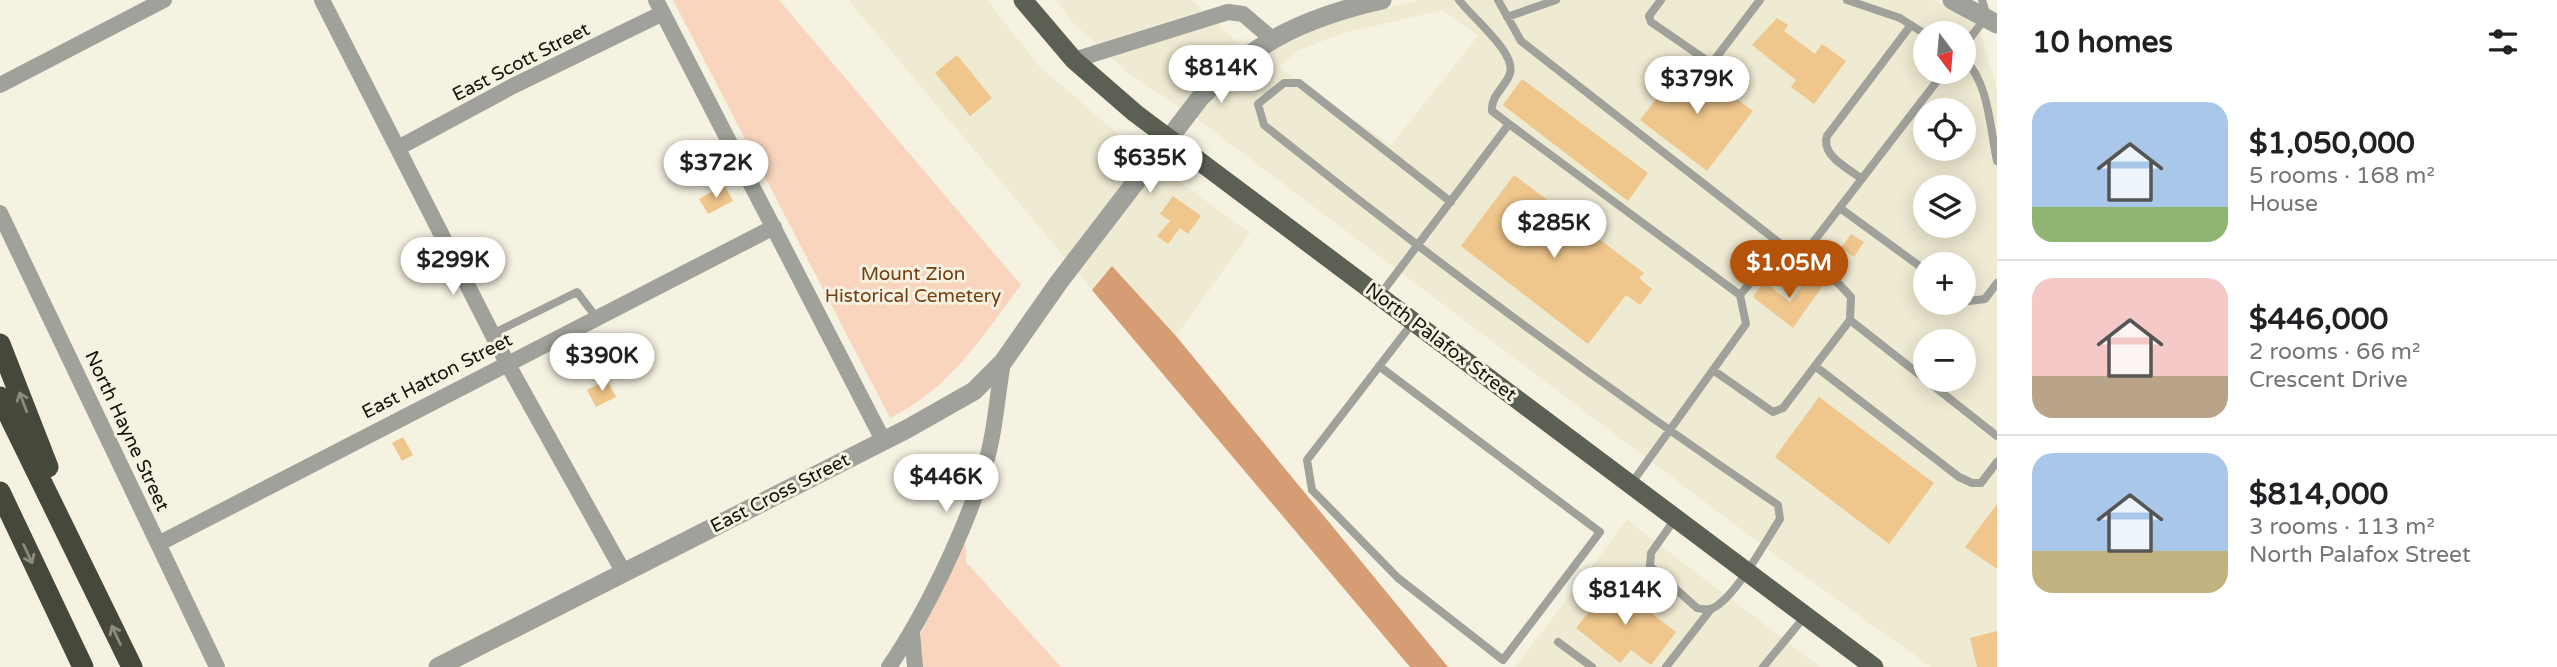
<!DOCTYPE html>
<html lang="en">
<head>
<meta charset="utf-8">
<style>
  body { margin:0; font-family:"Varela Round",sans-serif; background:#f2f2f2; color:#202124; height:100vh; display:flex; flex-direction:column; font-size:26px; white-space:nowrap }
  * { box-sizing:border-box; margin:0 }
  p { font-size:23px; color:#757577 }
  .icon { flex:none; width:38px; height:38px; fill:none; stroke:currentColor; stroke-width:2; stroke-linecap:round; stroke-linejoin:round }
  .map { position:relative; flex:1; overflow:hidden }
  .panel { display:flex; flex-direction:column; background:#fff; width:560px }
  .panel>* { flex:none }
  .needle { width:46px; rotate:164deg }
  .buttons { position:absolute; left:1913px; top:21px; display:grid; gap:14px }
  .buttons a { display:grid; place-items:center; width:63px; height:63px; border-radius:50%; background:#fff; box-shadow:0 4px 18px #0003; font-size:35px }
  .price { position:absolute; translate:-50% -60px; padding:0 16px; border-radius:24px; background:#fff; color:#222; font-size:23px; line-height:46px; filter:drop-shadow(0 2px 4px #0008) }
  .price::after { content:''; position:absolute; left:50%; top:42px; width:21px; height:16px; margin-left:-10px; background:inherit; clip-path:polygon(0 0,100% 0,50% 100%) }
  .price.selected { background:#b45309; color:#fff }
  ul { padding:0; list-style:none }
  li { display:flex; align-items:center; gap:21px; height:175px; padding:0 35px }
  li+li { border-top:2px solid #e0e0e0 }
  li span { display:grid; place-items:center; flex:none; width:196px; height:140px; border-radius:21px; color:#555 }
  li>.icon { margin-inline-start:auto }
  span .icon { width:84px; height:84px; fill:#fffc; stroke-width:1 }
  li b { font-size:30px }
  h2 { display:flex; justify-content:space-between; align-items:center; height:84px; padding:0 35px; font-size:30px }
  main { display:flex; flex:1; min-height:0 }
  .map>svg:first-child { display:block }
</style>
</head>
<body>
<main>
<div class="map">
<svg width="1997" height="667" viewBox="0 0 1997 667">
  <rect width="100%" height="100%" fill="#f6f2e2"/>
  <!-- built -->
  <path fill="#efead2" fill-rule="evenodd" d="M848 0H987L1040 67 1144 156 1066 259Z
    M1056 0H1192L1203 10 1096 44 1072 22Z
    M1419 0H1932L1977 21 1997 89V667H1931L1779 558 1195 117 1226 83 1277 46 1314 28ZM1443 10 1478 36 1391 145 1278 67 1299 50 1343 33ZM1925 33H1964V72H1925ZM1925 110H1964V149H1925ZM1925 187H1964V226H1925ZM1925 264H1964V303H1925ZM1925 341H1964V380H1925Z
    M1217 24 1242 47 1215 69 1181 108 1129 74 1111 57Z
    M1158 166 1250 233 1176 336 1112 266 1092 290 1077 272Z
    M1627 520 1820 667H1515Z"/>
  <!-- green -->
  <path fill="#f9d5be" d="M673 0H779L1021 285C979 340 953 386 890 418Z
    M963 543 966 547V562L1061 667H922L920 635Z"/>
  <!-- forest -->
  <path fill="#d69d75" d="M1112 266 1176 336 1448 667H1410L1092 290Z"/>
  <!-- building -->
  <path fill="#efc68c" d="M1777 18 1788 25 1784 31 1815 54 1822 44 1846 61 1814 104 1791 87 1796 80 1752 45Z
    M957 55 992 98 970 116 935 73Z
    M1686 61 1753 111 1707 171 1640 120Z
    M1522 79 1648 173 1628 201 1503 105Z
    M1514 175 1644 273 1639 278 1652 289 1640 305 1626 295 1588 344 1461 246Z
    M724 185 733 201 708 214 699 199Z
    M1173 196 1201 216 1188 234 1180 228 1168 244 1157 236 1170 221 1160 214Z
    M1851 234 1864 242 1854 257 1841 248Z
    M1811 274 1824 284 1793 328 1753 297 1764 281 1790 302Z
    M607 380 616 397 596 407 587 390Z
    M1819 397 1934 483 1889 544 1775 457Z
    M403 437 413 455 402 461 392 443Z
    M1997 504V569L1965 547Z
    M1612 583 1676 632 1651 665 1631 650 1620 663 1576 628Z
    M1997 631V667H1977L1970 638Z"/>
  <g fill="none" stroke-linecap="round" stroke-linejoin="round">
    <!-- service -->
    <path stroke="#9fa19a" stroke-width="8" d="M1459 0C1472 18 1520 55 1509 76 1503 89 1491 96 1492 111L1509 124
      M1498 0 1521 41 1782 245 1740 295
      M1661 0 1649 16 1651 22 1709 62 1715 59 1760 0
      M1847 0 1900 18 1925 34
      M1507 17 1556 0
      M1964 46 1987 16 1982 0
      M1964 59C1989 82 1990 129 1997 161
      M1862 179C1848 168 1821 156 1827 136L1911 25
      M1451 202 1299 83H1284L1258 104 1264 125C1430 258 1601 385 1778 505L1780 519C1765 542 1740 589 1718 605 1712 610 1704 610 1697 608L1650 566 1651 553 1675 519
      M1840 208 1925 270
      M1801 258 1944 72
      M1380 295 1509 124 1740 295 1746 324 1631 484
      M1964 298 1969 301 1985 299 1997 283
      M1850 320 1925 379
      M492 334 577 292 596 317
      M1379 366 1600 532 1503 660 1398 578 1312 490 1307 460 1414 321
      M1815 366 1959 477 1972 483H1981L1997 462
      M1713 370 1773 412 1783 408 1850 320 1851 297 1839 284 1782 245
      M1926 380 1997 436
      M1558 642 1592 667
      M1666 667 1711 609
      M1763 667 1806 615"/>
    <!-- minor -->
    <path stroke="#9fa19a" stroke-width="16" d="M322 0 507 363 624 573
      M656 0 883 440
      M1074 60 1228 12 1243 14 1271 38
      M0 85 164 0
      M398 148 513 86 663 13
      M0 213 217 667
      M158 544 774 227
      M912 633 915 667
      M889 667C926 613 965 531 984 469 995 435 997 397 1003 362"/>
    <!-- tertiary -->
    <path stroke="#9fa19a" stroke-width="19" d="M1952 0 1997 24
      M438 667 907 429 974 391 1003 362 1059 282 1200 98C1254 41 1307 17 1382 0"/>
    <!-- primary -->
    <path stroke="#5c5f53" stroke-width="19" d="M1023 0 1074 60 1135 113 1874 667"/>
    <!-- motorway -->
    <path stroke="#45483b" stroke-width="21" d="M0 344 48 467
      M0 397 132 667
      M0 492 83 667"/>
  </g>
  <!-- one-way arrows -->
  <defs><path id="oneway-shaft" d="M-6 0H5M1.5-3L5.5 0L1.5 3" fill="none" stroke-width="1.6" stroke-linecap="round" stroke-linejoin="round" transform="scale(1.75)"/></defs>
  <g stroke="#8c8c7e">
    <use href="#oneway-shaft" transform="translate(23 402) rotate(-111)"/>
    <use href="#oneway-shaft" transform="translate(28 554) rotate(65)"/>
    <use href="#oneway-shaft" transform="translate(116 635) rotate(-115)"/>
  </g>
  <g text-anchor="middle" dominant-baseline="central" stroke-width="6" stroke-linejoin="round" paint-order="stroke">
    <!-- street labels -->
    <g font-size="19" fill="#13120c" stroke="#f6f2e2">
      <text transform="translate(521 62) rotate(-27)">East Scott Street</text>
      <text transform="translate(1441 342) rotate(37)">North Palafox Street</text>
      <text transform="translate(437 376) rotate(-27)">East Hatton Street</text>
      <text transform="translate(127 431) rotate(65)">North Hayne Street</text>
      <text transform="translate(780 493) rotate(-27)">East Cross Street</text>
    </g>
    <!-- park labels -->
    <g font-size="19" fill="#743e11" stroke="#f6f2e2">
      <text x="913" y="274">Mount Zion<tspan x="913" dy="22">Historical Cemetery</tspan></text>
    </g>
  </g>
</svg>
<div class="buttons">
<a><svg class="needle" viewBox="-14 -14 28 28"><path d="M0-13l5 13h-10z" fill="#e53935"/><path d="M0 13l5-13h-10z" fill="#757577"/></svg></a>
<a><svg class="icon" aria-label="locate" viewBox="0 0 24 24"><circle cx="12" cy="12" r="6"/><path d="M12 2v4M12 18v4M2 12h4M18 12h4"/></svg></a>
<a><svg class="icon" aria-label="layers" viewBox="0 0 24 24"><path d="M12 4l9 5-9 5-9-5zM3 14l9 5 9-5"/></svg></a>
<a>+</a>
<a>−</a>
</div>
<b class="price" style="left:1221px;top:105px">$814K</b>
<b class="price" style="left:1697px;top:116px">$379K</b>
<b class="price" style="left:1150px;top:195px">$635K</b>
<b class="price" style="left:716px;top:200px">$372K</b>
<b class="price" style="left:1554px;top:260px">$285K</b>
<b class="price" style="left:453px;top:297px">$299K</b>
<b class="price selected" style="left:1789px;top:300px">$1.05M</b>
<b class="price" style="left:602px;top:393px">$390K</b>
<b class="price" style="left:946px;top:514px">$446K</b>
<b class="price" style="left:1625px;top:627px">$814K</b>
</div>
<section class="panel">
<h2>10 homes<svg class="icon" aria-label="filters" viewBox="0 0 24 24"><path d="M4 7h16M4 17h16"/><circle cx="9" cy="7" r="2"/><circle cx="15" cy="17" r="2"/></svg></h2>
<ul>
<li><span style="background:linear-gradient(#a9c7e8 75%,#8fb573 0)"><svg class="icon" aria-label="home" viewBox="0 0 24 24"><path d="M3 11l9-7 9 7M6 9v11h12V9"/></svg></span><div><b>$1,050,000</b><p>5 rooms · 168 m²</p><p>House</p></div></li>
<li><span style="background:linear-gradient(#f6c9c9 70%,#b9a48a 0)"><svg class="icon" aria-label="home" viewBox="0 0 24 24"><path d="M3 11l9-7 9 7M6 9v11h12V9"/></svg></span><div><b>$446,000</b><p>2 rooms · 66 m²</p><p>Crescent Drive</p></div></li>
<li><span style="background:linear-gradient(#a9c7e8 70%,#c2b280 0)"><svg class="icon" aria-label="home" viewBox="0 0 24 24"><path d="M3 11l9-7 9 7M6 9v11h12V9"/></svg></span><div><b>$814,000</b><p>3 rooms · 113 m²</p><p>North Palafox Street</p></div></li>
</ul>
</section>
</main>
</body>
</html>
